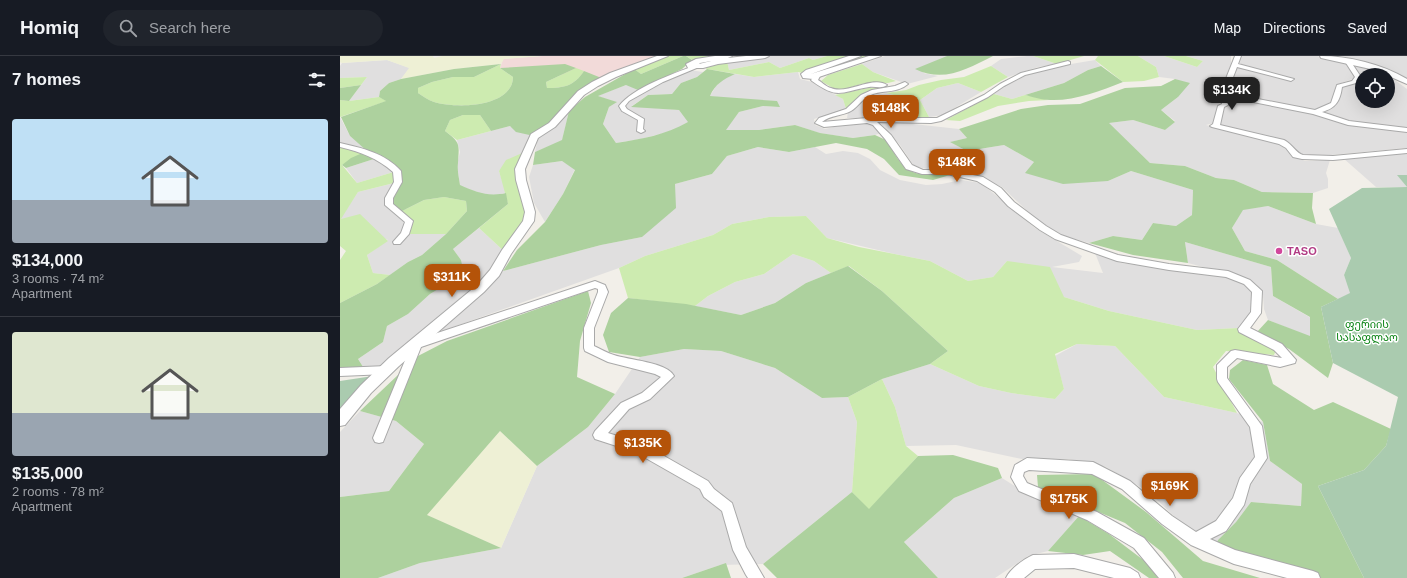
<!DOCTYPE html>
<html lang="en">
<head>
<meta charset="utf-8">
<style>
  body { margin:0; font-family:Arial,"Noto Sans Georgian",sans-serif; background:#20242c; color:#f1f3f6; height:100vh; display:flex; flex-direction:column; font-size:15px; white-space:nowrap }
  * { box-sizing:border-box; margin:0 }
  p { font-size:13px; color:#9ea1a6 }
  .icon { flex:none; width:22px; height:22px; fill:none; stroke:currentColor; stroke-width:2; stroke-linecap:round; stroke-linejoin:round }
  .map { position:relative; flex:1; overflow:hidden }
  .side { display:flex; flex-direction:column; background:#171b24; width:340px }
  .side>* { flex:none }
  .buttons { position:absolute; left:1015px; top:12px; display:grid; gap:8px }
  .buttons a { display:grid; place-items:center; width:40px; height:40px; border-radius:50%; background:#171b24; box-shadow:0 4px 16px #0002; font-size:20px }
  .price { position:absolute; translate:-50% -34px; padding:0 9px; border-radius:8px; background:#b45309; color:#fff; font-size:13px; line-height:26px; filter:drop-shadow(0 1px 2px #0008) }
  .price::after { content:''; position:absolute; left:50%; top:24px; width:12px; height:9px; margin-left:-6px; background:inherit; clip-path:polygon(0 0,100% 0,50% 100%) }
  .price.selected { background:#222; color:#fff }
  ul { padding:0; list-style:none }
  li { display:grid; align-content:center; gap:8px; height:212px; padding:0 12px }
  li+li { border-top:1px solid #363941 }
  li span { display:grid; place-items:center; height:124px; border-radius:4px; color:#555 }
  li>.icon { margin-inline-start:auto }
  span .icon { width:72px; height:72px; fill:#fffc; stroke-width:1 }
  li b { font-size:17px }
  h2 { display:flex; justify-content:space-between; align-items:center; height:48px; padding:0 12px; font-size:17px }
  header { display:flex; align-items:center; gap:24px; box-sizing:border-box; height:56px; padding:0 20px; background:#171b24; border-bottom:1px solid #363941 }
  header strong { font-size:19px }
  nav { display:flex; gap:22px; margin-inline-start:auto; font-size:14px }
  .search { width:280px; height:36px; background:#20242c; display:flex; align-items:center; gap:10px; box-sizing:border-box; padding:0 14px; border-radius:22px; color:#9ea1a6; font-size:15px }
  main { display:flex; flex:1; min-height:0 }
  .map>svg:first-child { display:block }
</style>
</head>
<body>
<header>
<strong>Homiq</strong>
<div class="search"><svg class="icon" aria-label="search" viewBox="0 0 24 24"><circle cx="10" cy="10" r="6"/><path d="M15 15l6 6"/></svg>Search here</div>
<nav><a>Map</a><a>Directions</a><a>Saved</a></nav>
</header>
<main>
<section class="side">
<h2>7 homes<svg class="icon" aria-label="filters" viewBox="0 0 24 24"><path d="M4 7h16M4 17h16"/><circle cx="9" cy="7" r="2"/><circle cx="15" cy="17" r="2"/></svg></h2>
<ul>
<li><span style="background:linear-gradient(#bfe0f5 65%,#9aa5b1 0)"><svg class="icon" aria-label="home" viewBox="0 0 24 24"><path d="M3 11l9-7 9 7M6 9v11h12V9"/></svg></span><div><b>$134,000</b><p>3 rooms · 74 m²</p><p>Apartment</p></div></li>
<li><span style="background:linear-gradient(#dfe7d0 65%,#9aa5b1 0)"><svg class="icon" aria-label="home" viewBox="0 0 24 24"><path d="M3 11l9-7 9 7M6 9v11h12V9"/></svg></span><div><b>$135,000</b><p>2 rooms · 78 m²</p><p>Apartment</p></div></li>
</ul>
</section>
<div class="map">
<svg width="1067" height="522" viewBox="0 0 1067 522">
  <rect width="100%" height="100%" fill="#f2efe9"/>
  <!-- residential -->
  <path fill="#e0dfdf" d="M390 0H487L473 4 469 2 440 12 429 6 389 14 387 5Z
    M545 0H607L583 17 598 20 567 28 533 16 522 8Z
    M687 0H693L717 8 698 11 668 21 651 10 661 3Z
    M798 0H824L857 11 863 5 846 0H891V9L881 38 874 67 866 69 924 84 943 90 952 99 965 105 990 104 986 117 988 123V132L973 137 922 136 894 124 876 122 845 110 810 107 768 67 793 64 825 74 835 65 821 54 838 41 835 23 819 21 816 11Z
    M895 0H977L1006 7 1016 18 1015 22 996 29 992 47 981 53H967L886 36Z
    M984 0H1067V22L1062 23 1057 20Z
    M47 4 70 12 61 23 49 27 40 35 39 41 9 45 27 21 0 22V10L2 7Z
    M755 4 761 10 748 14 724 27 672 43 654 38 669 27 688 19 725 9Z
    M1014 9 1042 16 1047 19H1022V45H1048V19L1067 33V74L1007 65 982 57 991 53 996 48 1000 42 1001 30 1019 22Z
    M342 13 363 16 357 21 341 27 332 38 308 39 292 50 339 54 349 66 332 75 301 83 276 87 263 68 269 51 276 46 257 40 286 29 330 18Z
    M458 16 460 23 472 26 503 43 506 53 474 63 475 69 485 73 506 68 529 65 541 77 535 79 513 82 479 77 455 69 419 74H385L399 56 423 50 440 51 370 40 376 30 385 22 395 18 414 21Z
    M618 27 641 36 603 59 589 61 580 44 597 32Z
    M546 37 569 43 573 53H551L546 62H507L508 56 519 48 533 39Z
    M887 40 967 55 1007 68 1038 73 1067 75V92L969 101 960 99 949 87 880 70 884 52 888 51Z
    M229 55 222 85 195 96 199 78Z
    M0 61 10 80 28 95 0 89Z
    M546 65 619 73 627 82 611 86 627 95 664 89 694 106 686 117 768 125 791 115 853 134 852 159 836 170 813 167 802 184 773 180 749 187 724 180 699 166 662 131 640 121 614 115 591 114 574 110 560 89 541 68Z
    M170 70 194 80 189 94 159 115 166 137 154 139 142 138 120 130 117 108 120 96 117 84Z
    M418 91 449 96 475 91 486 98 503 95 518 97 530 103 540 114 560 124 586 129 602 128 621 124 641 127 695 172 742 200 739 206 712 211 763 217 755 197 781 207 887 220 904 227 915 235 913 256 899 272 857 274 769 255 724 241 667 205 653 221 628 225 590 205 555 198 487 182 466 160 429 161 392 168 373 179 305 200 279 212 99 276 163 215 261 189 302 181 335 128 372 118 387 100Z
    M1067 97V119H1058L1067 131H1036L1003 102Z
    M40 101 57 115 17 127 6 112Z
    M222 105 235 113 223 138 205 166 194 147 189 121 193 109Z
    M58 126 69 165 66 178H106L82 199 68 206 50 219 33 217 27 199 48 184 0 163 18 136Z
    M928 150 976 168 998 172 1011 202 1004 219 1011 237 998 243 937 204 905 195 892 172 903 153Z
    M139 172 166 197 155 217 47 314H25L18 303 43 286 47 270 68 258 90 238 110 226 121 204 113 193Z
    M845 186 931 211 933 240 971 262 970 281 928 264 924 253 923 239 916 228 900 221 848 207Z
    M453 198 474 205 491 217 466 227 435 247 401 259 355 250 368 240 395 226 424 218Z
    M737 288 775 290 824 341 897 357 923 366 930 405 962 428 961 450 911 446 896 466 878 484 875 490 843 469 809 436 766 411 728 403 696 406 616 389 566 390 555 351 542 323 590 308 639 330 671 337 715 343 724 333 715 300Z
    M344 293 381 295 435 312 482 342 508 341 517 366 512 436 423 508 380 509 342 522H38L80 507 161 492 197 410 248 371 275 338 300 301Z
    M20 355 56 365 84 388 49 435 0 441V376Z
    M662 422 694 442 721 449 739 460 708 495 688 500 655 522H598L564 486 614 442Z"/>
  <!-- commercial -->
  <path fill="#f2dad9" d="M202 0H324L264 23 160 12 163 3Z"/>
  <!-- farmland -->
  <path fill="#eef0d5" d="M0 0H93L94 2 102 0H202L164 3 161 8 114 13 61 23 69 12 47 4 2 7 0 6Z
    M160 375 197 410 161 492 86 459Z"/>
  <!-- grass -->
  <path fill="#cdebb0" d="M324 0H343L301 18 292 12Z
    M346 0H390L387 5 389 14 429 6 440 12 469 2 473 4 487 0H537L477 20 458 16 414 21 367 13Z
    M693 0H744L717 8Z
    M758 0H798L816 11 819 21 804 25 783 26 755 4Z
    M824 0H846L863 5 857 11Z
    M161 8 160 12 173 21C173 24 172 28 171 30 160 52 114 52 94 46 88 44 83 40 78 37V32L92 26 113 21H134Z
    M522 8 533 16 556 25 548 27 521 28 502 34 493 32 481 25 488 19Z
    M651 10 668 21 641 36 618 27 597 32 580 44 589 61 571 63 546 62 551 53 573 52 569 43 546 37 566 34 579 29 601 24 624 21Z
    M236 12 244 15C234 30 224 32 207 32L206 26Z
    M27 21 21 29 0 32V22Z
    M558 30C535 34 523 37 506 53L503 43 495 39 528 32Z
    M654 38 672 43 685 39 709 44 689 45 658 50 620 65 606 64Z
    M39 41 47 45 0 61V44L9 45Z
    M123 59H140L151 75 117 84 105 75 110 64Z
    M0 89 28 95 2 109 17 127 57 115 58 126 18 136 1 163 20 158 48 185 27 199 33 217 50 219 37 228 0 247V204L6 195 0 190Z
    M189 94 183 106 190 156 166 197 139 172 168 148 159 115 166 104Z
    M104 141 126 145 127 155 106 178H65L69 165 58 157 84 144Z
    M466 160 487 182 519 191 590 205 628 225 653 221 667 205 710 211 724 241 769 255 857 274 899 272 936 294 934 299 886 295 873 311 897 357 824 341 775 290 737 288 715 298 724 333 715 343 671 337 639 330 590 308 608 295 542 235 509 210 491 217 474 205 453 198 424 218 395 226 368 240 355 250 288 242 279 212 305 200 373 179 392 168 429 161Z
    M542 323 555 351 566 390 578 400 529 454 512 436 517 366 508 341Z"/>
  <!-- forest -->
  <path fill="#add19e" d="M343 0H346L352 4 342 13 298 34 286 29 258 40 277 46 269 51 263 68 276 87C302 83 325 79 348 66L339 54 291 51 308 39 332 38 341 27 357 21 367 13 395 18C384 23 375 28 370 40L437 45 440 51 423 50 399 56 386 74H419L455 69 480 77 513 82 535 79 548 85C552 95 561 110 571 115 580 120 599 119 610 119L593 124 559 119 544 103 527 93 496 87 449 96 418 91 387 100 372 118 335 128 336 152 302 181 261 189 163 215 177 194 205 166 223 138 235 114 222 105 193 109 195 96 222 84 229 55 245 41 294 13 301 18Z
    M607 0H653C627 13 604 27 575 13Z
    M161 8 134 21H113L92 26 78 32V37C83 40 88 44 94 46 114 52 160 52 171 30 172 28 173 24 173 21L160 12 225 8 236 12 206 26 207 32C224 32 234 30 244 15L264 23 227 51 194 80 176 76 170 70 151 75 140 59H123L110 64 105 75C121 87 119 88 118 107 117 114 119 122 120 129 136 136 148 141 166 137L168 148 113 193 121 204 123 214 110 226 90 238 68 258 47 270 43 286 18 303 25 314 0 316V247L37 228 68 206 82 199 106 178 127 155 126 145 104 141 84 144 58 157 49 149 58 126 57 115 40 101 6 112 2 109 11 102 27 95 10 80 1 61 46 45 39 41 40 35 49 27 61 23 114 13Z
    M761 10 783 26C760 35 735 45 710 44 702 44 693 41 685 39L724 27 748 14Z
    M835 23 850 27 838 41 821 54 835 66 825 74 793 64 769 67 810 107 845 110 876 122 894 124 922 136 973 137 972 152 976 168 928 150 903 154 892 172 905 195 937 204 998 243 981 251 993 307 988 322 949 293 917 276 928 264 970 280V261L933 240 931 211 845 186 848 207 793 199 749 187 773 180 802 184 813 167 836 170 852 159 853 134 791 115 768 125 723 128 685 117 694 106 664 89 627 95 610 86 627 82 619 73 681 53 708 49 740 48 785 32 821 30Z
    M21 29 9 45 0 44V32Z
    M508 210 542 235 608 295 590 308 542 323 508 341 482 342 435 312 381 295 344 293 300 301 269 296 263 279 271 257 288 242 346 248 401 259 435 247 466 227Z
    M248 235 251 247 240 285 237 321 275 338 248 371 197 410 160 375 87 459 161 492 80 507 38 522H0V441L49 435 84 388 56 365 20 355 78 300 107 285Z
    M903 304 927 309 933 328 974 354 993 346 1051 373 1046 390 1024 414 978 430 1024 522H979L875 490 878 484 896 466 911 446 961 450 962 428 930 405 923 366 889 323 890 314Z
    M613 399 658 412 662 422 614 442 564 486 598 522H437L423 508 512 436 529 453 578 400Z
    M754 418 806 456 863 505 920 522H843L822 496 785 467 698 431 697 419Z
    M739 460 769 478 806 506 818 522H809L770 495 743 499 708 495Z
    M386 507 391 522H342L380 509Z"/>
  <!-- cemetery -->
  <path fill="#aacbaf" d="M1057 119H1067V522H1024L978 430 1024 414 1046 390 1058 341 993 307 981 251 1010 237 1004 219 1011 202 989 153 1022 132 1067 131Z
    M33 320 0 359V325Z"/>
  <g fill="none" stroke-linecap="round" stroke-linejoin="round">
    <!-- minor casing -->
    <g stroke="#a9a9a9" stroke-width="2">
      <path id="minor" d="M895 0H901L898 8 954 23 951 25 897 11 887 37 975 54 991 47 997 29 1012 25 1015 21 1006 7 1011 6 1021 21 1016 27 1002 31C1000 45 996 52 982 56L1009 65 1067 72V76L1008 69 973 58 888 41V49L884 51 880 69 944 84C952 88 956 97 963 99L993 100 1067 93V97L993 104 962 103 953 101 946 92 939 88 872 71 870 70 873 68 878 50 882 48 881 35Z
        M728 5 730 6V8L685 19 664 30 648 41 601 65 591 67 537 66 551 79 572 109 583 114H607L643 121 661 132 674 146 706 170 721 179 778 199 829 208 888 215 910 224 922 235 921 257 910 272 942 288 956 304 955 307 940 311 897 302 887 311V322L922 370 927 402 910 428 904 449 886 475 870 483 895 494 973 515 978 517 980 522H947L894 508 851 489 822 468 782 433 752 418 689 414 684 416 683 420 687 427 757 456 804 482 833 517 835 522H819L794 492 747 464 679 435 671 421 675 409 687 402 753 406 790 425 832 460 856 476 876 465 893 442 900 422 915 401 910 371 878 326 877 323V309L891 295 895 294 942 302 934 294 899 276 898 273 911 256 912 236 904 228 886 221 829 214 777 205 715 183 700 174 668 150 655 136 637 125 607 118H582L566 113 545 83 533 69 527 67 484 71 475 67 479 62 506 53 521 39 532 34 555 30 565 26 568 28C558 37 545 34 533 38 523 41 519 50 511 55 503 60 490 59 482 66L527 62H597L644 39 660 28 681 17Z
        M354 10 359 11 323 26 289 45 285 50 287 53 304 63 303 73 305 75 301 77 297 75 298 64 282 55 279 50C293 32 332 18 354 10Z
        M475 19H479L480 20 478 24C482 26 486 31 491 32 507 39 533 19 547 29 542 33 535 30 529 31 499 36 499 44 472 25L471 24Z
        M0 87C22 92 45 97 61 115L62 126 53 142V148L73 165 69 178 60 188H54L53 186 61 177 65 166 45 149V142L54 126 53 116C37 102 21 96 0 91Z
        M255 225 265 229 268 236 254 272V290C261 293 267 297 274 299 288 304 327 306 334 320L310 343 289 353 268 377 303 388 368 425 374 433 392 447 406 491 424 522H408L406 519 393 494 382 455 364 441 360 433 295 396 255 383 253 379 255 375 281 347 302 337 321 321 315 318 268 306 245 295 244 292V272L258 236V233L255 232 81 291 43 386 39 387 35 386 33 382 73 285Z
        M47 310 51 311 52 314 51 317 47 318 0 320V312Z
        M734 498 790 512 798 517 800 522H774L734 512 695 513 684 522H666C670 513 684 503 693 499Z"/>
    </g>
    <!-- tertiary casing -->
    <g stroke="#a9a9a9" stroke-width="2">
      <path id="tertiary" d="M317 0H328L276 21 258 30 244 39 215 71 198 82 185 113 186 124 195 156 194 165 171 198 159 220 144 236 59 310 31 337 5 369 0 370V353L21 329 49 302 136 230 150 214 162 194 183 165 185 156 176 124 175 113 191 78 209 67 238 35 252 26 270 17Z
        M375 0H392L388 2 406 0H429L425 2 378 8 363 12H348L346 8 356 3ZM371 5 359 8 360 7Z
        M509 0H521L471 18 529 0H541L473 23 463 22 461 18 466 14Z
        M980 0C1009 0 1042 8 1067 23V28L1035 14 981 2Z"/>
    </g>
    <!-- minor -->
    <use href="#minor" fill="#fff" fill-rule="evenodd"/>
    <!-- tertiary -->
    <use href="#tertiary" fill="#fff" fill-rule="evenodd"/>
  </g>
  <!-- markers -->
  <circle fill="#d1479c" stroke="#fff" stroke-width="1.5" cx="939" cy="195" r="4"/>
  <g text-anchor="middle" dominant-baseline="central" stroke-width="3" stroke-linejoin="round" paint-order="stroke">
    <!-- hotel labels -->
    <g font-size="11" font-weight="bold" fill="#b23c85" stroke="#fff" text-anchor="start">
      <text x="947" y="195">TASO</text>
    </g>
    <!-- park labels -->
    <g font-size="11" fill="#0c8416" stroke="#fff">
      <text x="1027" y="268">ფერიის<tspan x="1027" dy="13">სასაფლაო</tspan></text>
    </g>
  </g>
</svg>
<div class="buttons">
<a><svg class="icon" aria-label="locate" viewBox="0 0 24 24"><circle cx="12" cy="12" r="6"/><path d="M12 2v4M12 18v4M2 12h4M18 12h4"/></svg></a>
</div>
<b class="price selected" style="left:892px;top:55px">$134K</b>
<b class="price" style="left:551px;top:73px">$148K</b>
<b class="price" style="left:617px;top:127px">$148K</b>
<b class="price" style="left:112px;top:242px">$311K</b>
<b class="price" style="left:303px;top:408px">$135K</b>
<b class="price" style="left:830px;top:451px">$169K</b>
<b class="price" style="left:729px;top:464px">$175K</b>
</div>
</main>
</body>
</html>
